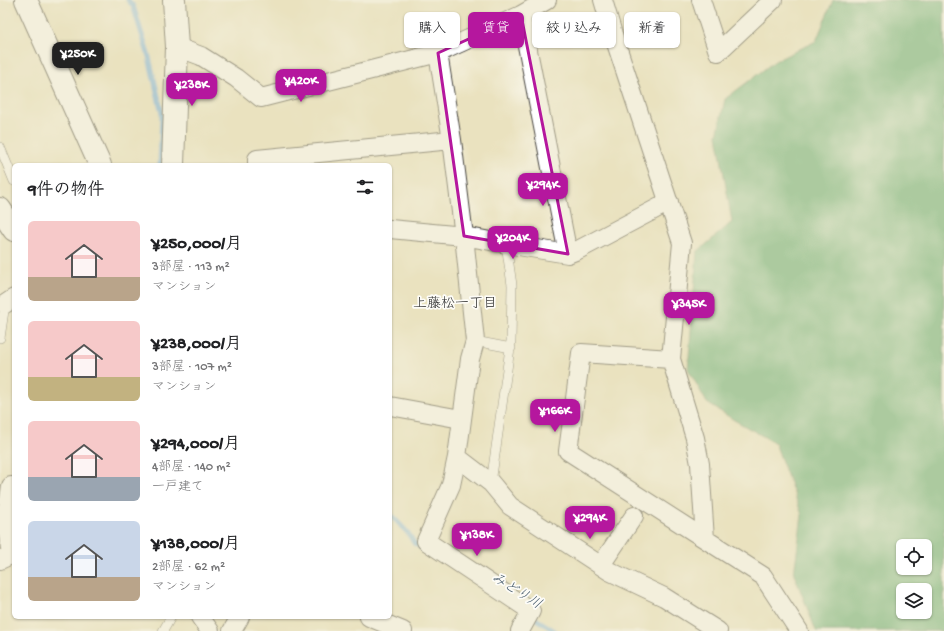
<!DOCTYPE html>
<html lang="ja">
<head>
<meta charset="utf-8">
<style>
  body { margin:0; font-family:"Gochi Hand","Klee One",sans-serif; background:#f6f6f6; color:#202124; height:100vh; display:flex; flex-direction:column; font-size:15px; white-space:nowrap }
  * { box-sizing:border-box; margin:0 }
  p { font-size:13px; color:#757577 }
  .icon { flex:none; width:22px; height:22px; fill:none; stroke:currentColor; stroke-width:2; stroke-linecap:round; stroke-linejoin:round }
  .map { position:relative; flex:1; overflow:hidden }
  .details { position:absolute; left:12px; top:163px; width:380px; height:456px; display:flex; flex-direction:column; background:#fff; border-radius:6px; box-shadow:0 1px 3px #0004 }
  .details>* { flex:none }
  .top-card { position:absolute; left:404px; top:12px; width:380px; height:36px; display:flex; gap:8px }
  .controls { position:absolute; left:896px; top:539px; display:grid; gap:8px }
  .controls a { display:grid; place-items:center; width:36px; height:36px; border-radius:6px; background:#fff; box-shadow:0 1px 3px #0004; font-size:20px }
  .price { position:absolute; translate:-50% -34px; padding:0 9px; border-radius:8px; background:#b5179e; color:#fff; font-size:13px; line-height:26px; filter:drop-shadow(0 1px 2px #0008) }
  .price::after { content:''; position:absolute; left:50%; top:24px; width:12px; height:9px; margin-left:-6px; background:inherit; clip-path:polygon(0 0,100% 0,50% 100%) }
  .price.selected { background:#222; color:#fff }
  ul { padding:0; list-style:none }
  li { display:flex; align-items:center; gap:12px; height:100px; padding:0 16px }
  li span { display:grid; place-items:center; flex:none; width:112px; height:80px; border-radius:6px; color:#555 }
  li>.icon { margin-inline-start:auto }
  span .icon { width:48px; height:48px; fill:#fffc; stroke-width:1 }
  li b { font-size:17px }
  h2 { display:flex; justify-content:space-between; align-items:center; height:48px; padding:0 16px; font-size:17px }
  .chip { padding:0 14px; border-radius:6px; background:#fff; box-shadow:0 1px 3px #0004; font-size:14px; line-height:36px }
  .chip.selected { background:#b5179e; color:#fff }
  .map>svg:first-child { display:block }
</style>
</head>
<body>
<div class="map">
<svg width="944" height="631" viewBox="0 0 944 631">
  <rect width="100%" height="100%" fill="#fdfcf7"/>
  <filter id="ink" filterUnits="userSpaceOnUse"><feTurbulence type="fractalNoise" baseFrequency=".025" numOctaves="2"/><feDisplacementMap in="SourceGraphic" scale="8" xChannelSelector="R" yChannelSelector="G"/><feConvolveMatrix kernelMatrix="1 2 1 2 8 2 1 2 1" color-interpolation-filters="sRGB"/></filter>
  <filter id="wash" filterUnits="userSpaceOnUse"><feTurbulence type="fractalNoise" baseFrequency=".012" numOctaves="4" result="noise"/><feDisplacementMap in="SourceGraphic" scale="16" xChannelSelector="R" yChannelSelector="G"/><feGaussianBlur stdDeviation="0.9" result="paint"/><feColorMatrix in="noise" values="0 0 0 0 0 0 0 0 0 0 0 0 0 0 0 0 0 1.4 0 .05"/><feComposite in="paint" operator="in"/></filter>
  <g filter="url(#wash)">
    <rect width="100%" height="100%" fill="#eae2bf"/>
    <!-- forest -->
    <path fill="#62ae78" stroke="#466c52" fill-rule="evenodd" d="M833 0H944V631H816L794 574 802 515 775 443 734 420 707 403 688 369 697 252 732 222 717 135 725 99 775 61 816 41ZM903 546H925V568H903ZM903 590H925V612H903Z"/>
    <g fill="none" stroke-linecap="round" stroke-linejoin="round">
      <!-- stream -->
      <path stroke="#71aee3" stroke-width="5" d="M128 0 133 6 149 57 162 114 160 165
        M390 514 408 533 414 543 424 549
        M531 616 555 631"/>
    </g>
  </g>
  <g filter="url(#ink)">
    <g fill="none" stroke-linecap="round" stroke-linejoin="round">
      <!-- lane casing -->
      <g stroke="#484641" stroke-width="10">
        <path id="lane" d="M0 147 14 181
          M0 338 5 304 3 302
          M475 341 511 348
          M491 483 511 341 512 285 506 244
          M163 631 171 617"/>
      </g>
      <!-- street casing -->
      <g stroke="#484641" stroke-width="20">
        <path id="street" d="M603 0 613 34 682 243 671 359 695 438 700 464 705 539 763 576 799 631
          M701 0 718 52 773 0
          M521 15 568 254 578 250 669 202
          M177 47 201 56 236 78 261 98 438 53 521 15 547 0
          M438 53 452 140 464 236 475 341 470 359 457 457 451 485 426 541 531 611 520 631
          M257 165V159L452 140
          M390 229 464 236 506 244 568 254
          M5 304 14 298
          M671 359 581 353 568 451 705 539
          M390 406 461 419
          M457 457 491 483 510 506 609 571 664 597 718 631
          M0 560 11 555 6 520 11 486
          M601 565 634 516
          M200 617 210 631
          M369 617 403 631
          M232 631 240 617"/>
      </g>
      <!-- secondary casing -->
      <g stroke="#484641" stroke-width="24">
        <path id="secondary" d="M26 0 100 165
          M173 165 177 47 174 0
          M0 209 14 230"/>
      </g>
      <!-- lane -->
      <use href="#lane" stroke="#fff" stroke-width="9"/>
      <!-- street -->
      <use href="#street" stroke="#fff" stroke-width="18"/>
      <!-- secondary -->
      <use href="#secondary" stroke="#fff" stroke-width="22"/>
    </g>
  </g>
  <!-- marked area -->
  <path d="M0 0H944V631H0ZM521 15 568 254 464 236 438 53Z" fill="#eae2bf" fill-opacity=".55" fill-rule="evenodd"/>
  <path fill="none" stroke="#b5179e" stroke-width="3" stroke-linejoin="round" d="M521 15 568 254 464 236 438 53Z"/>
  <g text-anchor="middle" dominant-baseline="central" stroke-width="3.5" stroke-linejoin="round" paint-order="stroke">
    <!-- neighbourhood labels -->
    <g font-size="14" fill="#2b2b2b" stroke="#fdfcf7">
      <text x="455" y="304">上藤松一丁目</text>
    </g>
    <!-- water labels -->
    <g font-size="14" font-style="italic" fill="#44596b" stroke="#fdfcf7">
      <text transform="translate(516 592) rotate(32)">みどり川</text>
    </g>
  </g>
</svg>
<div class="controls">
<a><svg class="icon" aria-label="locate" viewBox="0 0 24 24"><circle cx="12" cy="12" r="6"/><path d="M12 2v4M12 18v4M2 12h4M18 12h4"/></svg></a>
<a><svg class="icon" aria-label="layers" viewBox="0 0 24 24"><path d="M12 4l9 5-9 5-9-5zM3 14l9 5 9-5"/></svg></a>
</div>
<b class="price selected" style="left:78px;top:76px">¥250K</b>
<b class="price" style="left:301px;top:103px">¥420K</b>
<b class="price" style="left:192px;top:107px">¥238K</b>
<b class="price" style="left:543px;top:207px">¥294K</b>
<b class="price" style="left:513px;top:260px">¥204K</b>
<b class="price" style="left:689px;top:326px">¥345K</b>
<b class="price" style="left:555px;top:433px">¥166K</b>
<b class="price" style="left:590px;top:540px">¥294K</b>
<b class="price" style="left:477px;top:557px">¥138K</b>
<div class="top-card">
<a class="chip">購入</a>
<a class="chip selected">賃貸</a>
<a class="chip">絞り込み</a>
<a class="chip">新着</a>
</div>
<section class="details">
<h2>9件の物件<svg class="icon" aria-label="filters" viewBox="0 0 24 24"><path d="M4 7h16M4 17h16"/><circle cx="9" cy="7" r="2"/><circle cx="15" cy="17" r="2"/></svg></h2>
<ul>
<li><span style="background:linear-gradient(#f6c9c9 70%,#b9a48a 0)"><svg class="icon" aria-label="home" viewBox="0 0 24 24"><path d="M3 11l9-7 9 7M6 9v11h12V9"/></svg></span><div><b>¥250,000/月</b><p>3部屋 · 113 m²</p><p>マンション</p></div></li>
<li><span style="background:linear-gradient(#f6c9c9 70%,#c2b280 0)"><svg class="icon" aria-label="home" viewBox="0 0 24 24"><path d="M3 11l9-7 9 7M6 9v11h12V9"/></svg></span><div><b>¥238,000/月</b><p>3部屋 · 107 m²</p><p>マンション</p></div></li>
<li><span style="background:linear-gradient(#f6c9c9 70%,#9aa5b1 0)"><svg class="icon" aria-label="home" viewBox="0 0 24 24"><path d="M3 11l9-7 9 7M6 9v11h12V9"/></svg></span><div><b>¥294,000/月</b><p>4部屋 · 140 m²</p><p>一戸建て</p></div></li>
<li><span style="background:linear-gradient(#c9d6e8 70%,#b9a48a 0)"><svg class="icon" aria-label="home" viewBox="0 0 24 24"><path d="M3 11l9-7 9 7M6 9v11h12V9"/></svg></span><div><b>¥138,000/月</b><p>2部屋 · 62 m²</p><p>マンション</p></div></li>
</ul>
</section>
</div>
</body>
</html>
